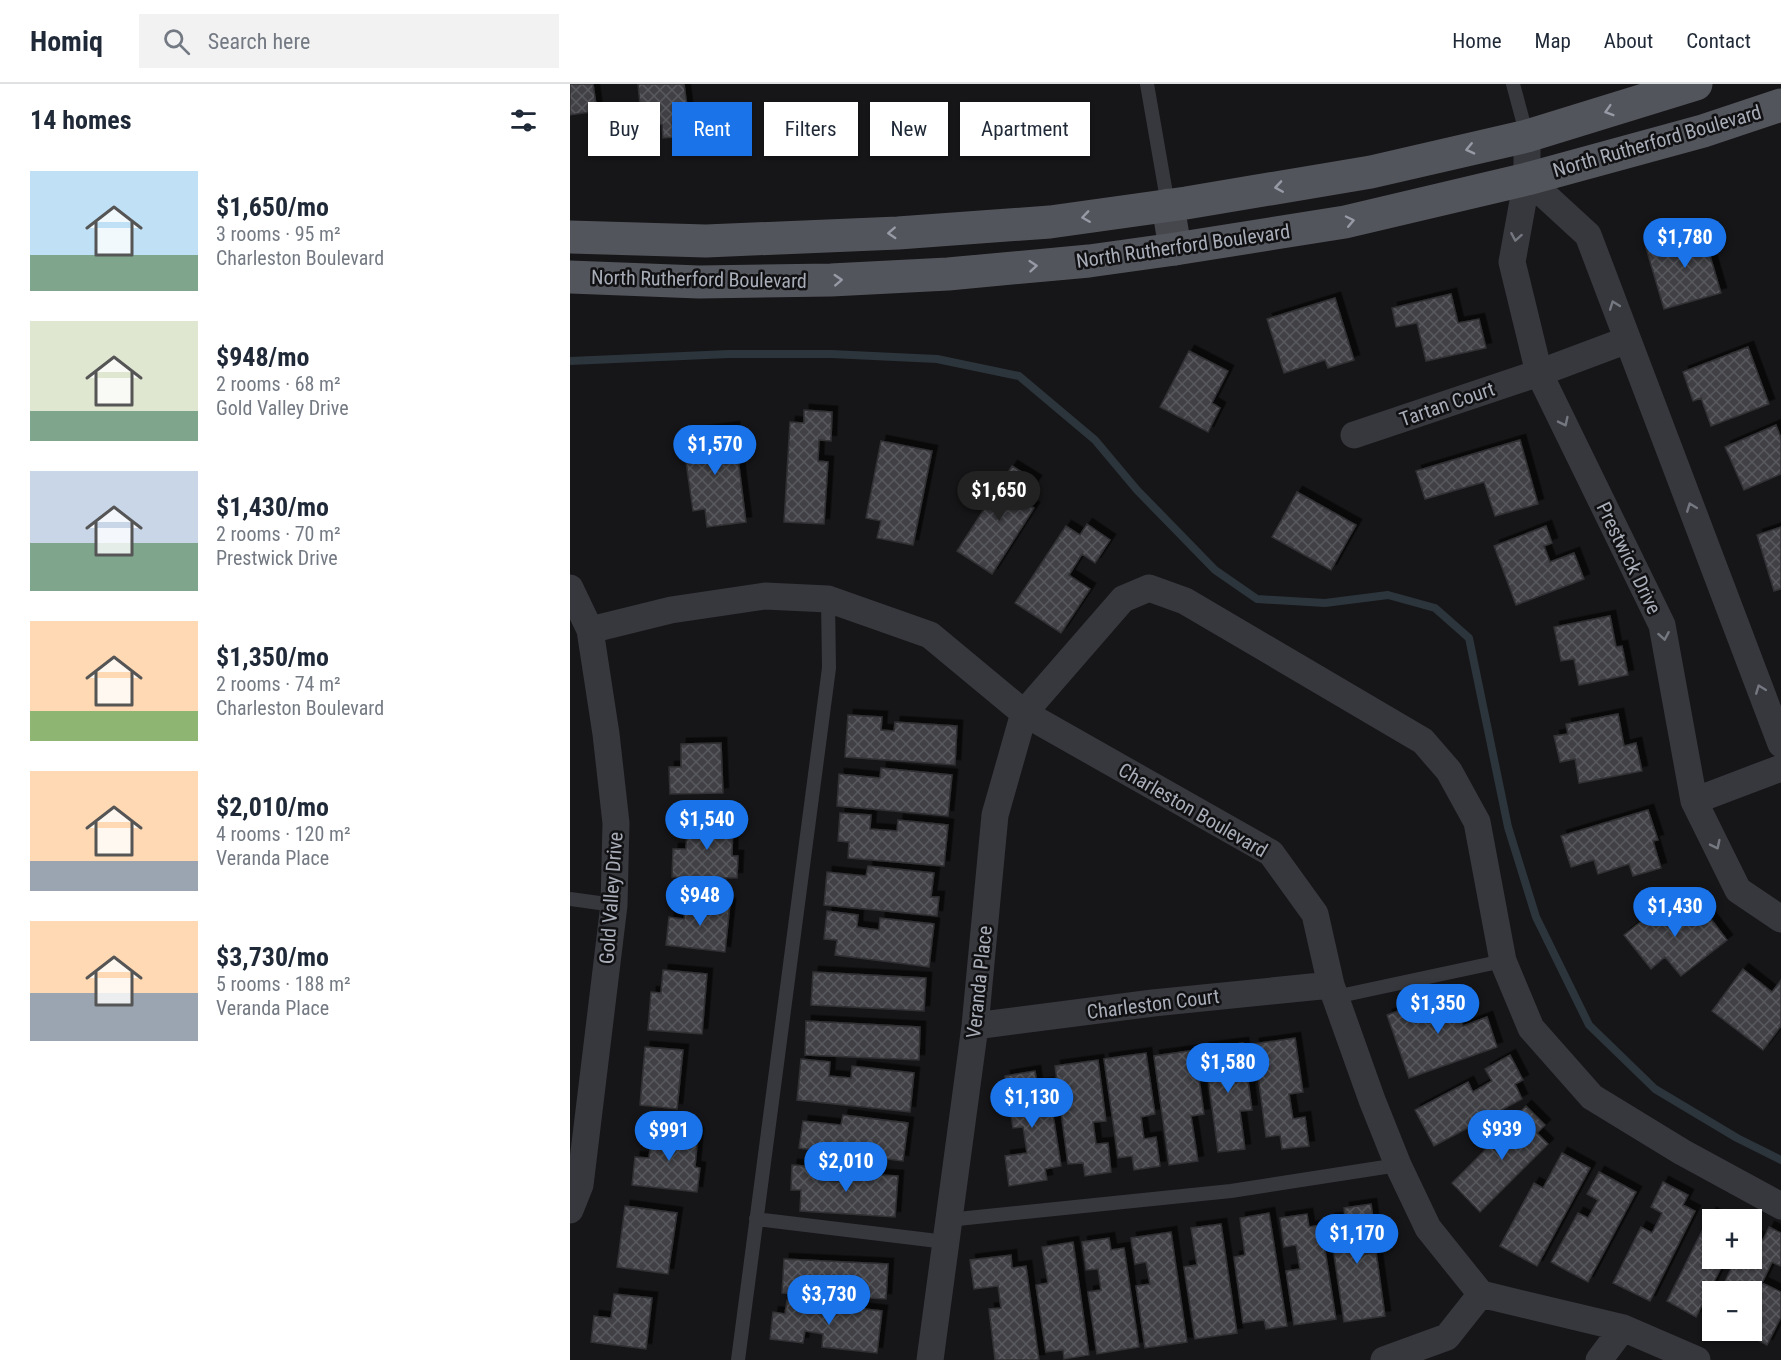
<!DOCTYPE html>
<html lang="en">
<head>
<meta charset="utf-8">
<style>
  body { margin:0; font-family:"Roboto Condensed",sans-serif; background:#f2f2f3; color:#1f2937; height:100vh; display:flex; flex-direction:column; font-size:22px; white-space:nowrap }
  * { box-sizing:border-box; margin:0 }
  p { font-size:20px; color:#747a83 }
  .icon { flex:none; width:33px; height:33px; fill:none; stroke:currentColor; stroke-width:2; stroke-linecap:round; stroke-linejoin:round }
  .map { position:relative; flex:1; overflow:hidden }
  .details { display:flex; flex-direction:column; background:#fff; width:570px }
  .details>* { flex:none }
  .guide { position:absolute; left:18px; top:18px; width:570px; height:54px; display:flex; gap:12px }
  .buttons { position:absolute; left:1132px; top:1125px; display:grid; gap:12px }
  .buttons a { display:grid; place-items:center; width:60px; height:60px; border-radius:0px; background:#fff; box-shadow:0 2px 4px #0004; font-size:30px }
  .price { position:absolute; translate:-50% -51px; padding:0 14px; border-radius:21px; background:#1a73e8; color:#fff; font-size:20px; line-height:39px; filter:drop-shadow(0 2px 3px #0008) }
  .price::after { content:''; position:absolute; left:50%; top:36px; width:18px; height:14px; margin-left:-9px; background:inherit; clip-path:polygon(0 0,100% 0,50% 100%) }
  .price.on { background:#222; color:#fff }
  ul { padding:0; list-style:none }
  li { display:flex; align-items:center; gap:18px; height:150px; padding:0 30px }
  li span { display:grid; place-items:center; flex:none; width:168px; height:120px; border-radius:0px; color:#555 }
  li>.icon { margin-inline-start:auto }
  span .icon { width:72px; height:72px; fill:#fffc; stroke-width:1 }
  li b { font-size:26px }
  h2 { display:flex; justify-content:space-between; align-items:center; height:72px; padding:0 30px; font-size:26px }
  .chip { padding:0 21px; border-radius:0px; background:#fff; box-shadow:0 2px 4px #0004; font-size:21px; line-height:54px }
  .chip.on { background:#1a73e8; color:#fff }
  header { display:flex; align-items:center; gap:36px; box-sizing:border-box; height:84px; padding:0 30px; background:#fff; border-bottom:2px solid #e0e1e3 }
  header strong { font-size:28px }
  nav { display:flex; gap:33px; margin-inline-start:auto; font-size:21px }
  .search { width:420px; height:54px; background:#f2f2f3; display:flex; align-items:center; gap:15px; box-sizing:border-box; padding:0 21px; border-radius:0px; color:#747a83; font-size:22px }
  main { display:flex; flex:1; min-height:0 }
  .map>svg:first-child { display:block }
</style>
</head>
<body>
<header>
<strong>Homiq</strong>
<div class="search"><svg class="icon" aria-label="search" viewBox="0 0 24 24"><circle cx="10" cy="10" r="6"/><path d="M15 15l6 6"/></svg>Search here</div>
<nav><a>Home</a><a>Map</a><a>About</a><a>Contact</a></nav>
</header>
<main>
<section class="details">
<h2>14 homes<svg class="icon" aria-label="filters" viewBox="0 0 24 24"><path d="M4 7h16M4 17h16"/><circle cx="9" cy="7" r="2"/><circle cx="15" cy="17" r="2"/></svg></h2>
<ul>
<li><span style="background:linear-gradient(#bfe0f5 70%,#7fa58c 0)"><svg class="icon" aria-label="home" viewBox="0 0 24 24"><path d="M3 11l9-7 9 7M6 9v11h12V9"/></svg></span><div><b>$1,650/mo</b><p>3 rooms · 95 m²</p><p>Charleston Boulevard</p></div></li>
<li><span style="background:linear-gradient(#dfe7d0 75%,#7fa58c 0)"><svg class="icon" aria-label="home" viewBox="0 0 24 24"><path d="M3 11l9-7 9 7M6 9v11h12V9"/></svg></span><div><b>$948/mo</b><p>2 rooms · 68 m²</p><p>Gold Valley Drive</p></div></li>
<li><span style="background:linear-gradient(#c9d6e8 60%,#7fa58c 0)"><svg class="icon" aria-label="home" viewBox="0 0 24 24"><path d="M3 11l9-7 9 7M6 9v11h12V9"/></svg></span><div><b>$1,430/mo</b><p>2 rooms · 70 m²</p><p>Prestwick Drive</p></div></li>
<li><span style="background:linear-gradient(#ffd9b3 75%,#8fb573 0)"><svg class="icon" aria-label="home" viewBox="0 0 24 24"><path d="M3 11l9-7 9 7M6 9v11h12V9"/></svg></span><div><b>$1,350/mo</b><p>2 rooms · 74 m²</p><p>Charleston Boulevard</p></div></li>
<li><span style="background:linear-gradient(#ffd9b3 75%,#9aa5b1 0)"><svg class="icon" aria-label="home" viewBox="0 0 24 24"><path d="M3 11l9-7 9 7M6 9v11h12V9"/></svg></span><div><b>$2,010/mo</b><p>4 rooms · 120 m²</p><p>Veranda Place</p></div></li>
<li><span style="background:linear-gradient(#ffd9b3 60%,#9aa5b1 0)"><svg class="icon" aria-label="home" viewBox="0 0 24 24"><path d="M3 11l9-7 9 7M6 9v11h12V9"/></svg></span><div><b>$3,730/mo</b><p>5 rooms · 188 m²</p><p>Veranda Place</p></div></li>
</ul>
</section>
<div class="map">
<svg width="1211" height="1276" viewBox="0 0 1211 1276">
  <defs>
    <pattern id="building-cross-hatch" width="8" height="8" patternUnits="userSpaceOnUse" patternTransform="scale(1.5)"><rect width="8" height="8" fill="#404145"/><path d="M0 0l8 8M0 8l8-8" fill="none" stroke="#595a5e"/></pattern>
    <filter id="shadow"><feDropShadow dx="5.5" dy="-5.5" stdDeviation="0" flood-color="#0009"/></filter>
  </defs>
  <rect width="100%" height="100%" fill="#161618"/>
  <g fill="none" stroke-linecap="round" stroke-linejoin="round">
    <!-- stream -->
    <path stroke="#2c353c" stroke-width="8" d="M0 277 159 270H261L367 275 449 292 525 356 567 406 645 486 687 515 755 519 818 511 865 524 899 554 938 743 966 833 1019 941 1085 1005 1167 1054 1211 1076"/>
  </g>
  <!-- building -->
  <path fill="url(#building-cross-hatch)" stroke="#303034" stroke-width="1.5" filter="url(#shadow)" d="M0 0H23L27 27 0 31Z
    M68 0H114L119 37 102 39 104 53 93 54 92 40 72 42Z
    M1145 145 1150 162 1138 165 1151 209 1094 225 1076 164Z
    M881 210 888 239 909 235 916 264 856 277 847 239 826 243 822 224Z
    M765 214 784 276 758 284 755 276 714 289 697 235Z
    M1178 263 1199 320 1141 342 1131 314 1123 317 1113 288Z
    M619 267 658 287 642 319 650 324 638 348 590 323Z
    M234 326 262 328 261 357 249 356 248 377 258 378 254 440 214 438 220 338 234 339Z
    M1206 341 1211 354V390L1174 406 1155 363Z
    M164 343 176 438 137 443 135 425 123 427 112 350Z
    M950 356 968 420 925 432 914 398 855 415 846 387Z
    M311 357 362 367 343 461 307 454 311 437 296 434Z
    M442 382 466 397 453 417 464 424 422 490 387 467Z
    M727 408 786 441 761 486 702 453Z
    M517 440 540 456 525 479 512 470 499 491 520 505 491 549 445 519 496 442 510 451Z
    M976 442 982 459 974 462 980 478 1004 469 1014 495 946 521 924 462Z
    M1211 443V505L1204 507 1187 451Z
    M1040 532 1046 563 1052 562 1058 591 1009 601 1004 575 991 577 984 543Z
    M1048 630 1054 662 1066 659 1072 687 1009 699 1005 675 990 678 984 652 998 650 996 640Z
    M278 631 312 633 311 646 324 647 325 638 387 642 385 681 275 673Z
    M151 659 153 709 100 710 99 683H111V660Z
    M311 684 382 691 378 732 267 722 269 690 310 694Z
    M1078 726 1088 756 1083 757 1091 784 1063 792 1059 780 1028 790 1024 776 1001 783 991 752Z
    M270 729 301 731 300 745 327 747 328 736 378 741 374 782 278 774 279 758 268 757Z
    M117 736 163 737 162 772H168L167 794 102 793 103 765H116Z
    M298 782 364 789 361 813H369L367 832 254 821 257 788 296 792Z
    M1103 812 1126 841 1138 831 1157 856 1111 892 1095 873 1081 885 1054 851Z
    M116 816 160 820 155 868 96 861 99 833 114 835Z
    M257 827 288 831 287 843 309 846 310 834 364 840 359 883 265 871 267 856 254 855Z
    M1173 885 1202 908 1211 896V942L1193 966 1142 927Z
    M93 886 137 890 132 950 78 946 81 908 91 909Z
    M243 888 356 894 354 927 241 921Z
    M881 908 893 942 917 933 927 963 839 994 817 931Z
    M236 937 350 943 349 976 235 971Z
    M725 954 733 1008 719 1010 723 1035 735 1033 739 1062 712 1065 710 1051 696 1053 684 960Z
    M673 959 682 1026 670 1027 675 1065 648 1068 634 964Z
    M75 963 113 966 107 1025 70 1021Z
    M625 966 634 1030 621 1032 628 1077 599 1081 584 972Z
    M576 969 585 1030 571 1033 574 1055 586 1053 590 1082 564 1086 562 1072 548 1074 534 975Z
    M940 971 953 996 945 1000 952 1015 864 1062 845 1026 898 998 903 1008 922 997 915 985Z
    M231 975 260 978 259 992 281 994 282 982 344 989 340 1028 227 1016Z
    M528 976 536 1037 523 1038 526 1060 538 1059 541 1088 515 1092 513 1079 498 1080 485 982Z
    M465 987 467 1000 478 999 491 1082 475 1085 477 1096 439 1102 435 1072 457 1069 453 1043 443 1044 435 992Z
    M956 1022 975 1041 967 1049 978 1060 910 1128 882 1099 920 1061 927 1068 944 1052 935 1043Z
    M273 1031 338 1039 333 1077 229 1064 233 1037 271 1041Z
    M82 1045 128 1049 125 1083 130 1084 127 1108 62 1101 65 1073 79 1074Z
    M992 1069 1020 1084 967 1182 930 1162 964 1099 973 1104Z
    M222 1081 249 1083V1096L273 1098 274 1089 328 1092 325 1133 230 1127 231 1106H221Z
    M1029 1088 1066 1108 1018 1198 981 1178 1008 1129 1018 1134 1028 1116 1017 1110Z
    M1093 1098 1118 1111 1113 1121 1125 1127 1080 1217 1043 1199 1071 1143 1082 1149 1092 1129 1081 1123Z
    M801 1120 805 1149 793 1150 796 1170 806 1168 815 1232 774 1238 759 1135 775 1133 774 1124Z
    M55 1122 107 1129 98 1190 47 1183Z
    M699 1129 717 1242 696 1245 694 1236 673 1239 664 1173 675 1171 670 1134Z
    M1141 1129 1153 1136H1143V1174H1156L1126 1233 1097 1217Z
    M737 1130 739 1143 751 1141 766 1235 724 1241 716 1187 730 1185 726 1161 714 1163 710 1134Z
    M651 1140 667 1249 625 1255 614 1183 627 1181 621 1144Z
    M1199 1143 1211 1149V1180L1210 1182 1202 1178 1192 1199 1211 1208V1233L1197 1261 1168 1246H1182V1208H1150L1166 1174H1182V1150L1193 1156Z
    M601 1148 617 1258 575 1264 566 1202 580 1200 576 1178 565 1180 561 1154Z
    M539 1154 541 1166 554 1164 569 1263 527 1270 518 1208 531 1206 528 1185 516 1186 512 1158Z
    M503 1158 519 1271 494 1275 493 1266 476 1268 466 1201 478 1199 472 1163Z
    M441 1171 442 1184 456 1182 469 1276H425L419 1225 431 1224 428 1202 404 1205 400 1176Z
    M214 1175 318 1180 316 1215 212 1209Z
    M44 1210 82 1214 76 1265 21 1258 24 1232 41 1234Z
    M217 1216 312 1227 307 1269 252 1263 253 1250 235 1247 233 1259 200 1255 203 1228 215 1230Z
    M1143 1220V1234L1138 1231Z"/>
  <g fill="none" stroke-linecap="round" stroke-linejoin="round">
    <!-- service -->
    <path stroke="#37383d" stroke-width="14" d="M577 0 598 121
      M943 0 957 52
      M0 815 44 821
      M765 913 933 877
      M186 1135 376 1158
      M378 1136 661 1107 828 1081
      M168 1276 259 584 258 515"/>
    <!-- minor -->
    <path stroke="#37383d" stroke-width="27" d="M957 52V95L942 178 969 289 1092 541 1124 717 1168 806 1211 835
      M957 95 1018 151 1211 660
      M784 351 969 289 1057 256
      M0 504 20 546 36 650 46 739 44 821 10 1101 0 1126
      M20 546 101 526 195 512 258 515 360 551 454 629 701 769 745 830 761 901 802 1016 828 1081 858 1144 911 1210 1053 1244 1127 1276
      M1124 717 1211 684
      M405 942 583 919 761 901
      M360 1276 405 942 425 731 454 629 553 515 579 504 615 517 853 657 879 687 907 738 933 877 961 944 1022 1013 1112 1068 1211 1122
      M814 1276 877 1253 911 1210
      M1029 1276 1053 1244"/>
    <!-- secondary -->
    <path stroke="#45474d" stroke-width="33" d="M598 121 605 165"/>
    <!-- primary -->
    <path stroke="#53555c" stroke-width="33" d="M0 153 136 157 328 149 480 138 616 119 801 88 957 52 1126 0
      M0 193 129 198 261 196 378 190 519 177 605 165 775 138 957 95 1133 47 1211 21"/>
  </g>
  <!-- one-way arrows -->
  <defs><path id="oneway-chevron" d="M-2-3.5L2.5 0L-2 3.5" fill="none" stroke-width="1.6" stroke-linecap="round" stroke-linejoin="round" transform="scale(1.5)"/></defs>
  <g stroke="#979ba6">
    <use href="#oneway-chevron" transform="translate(1039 27) rotate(163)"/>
    <use href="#oneway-chevron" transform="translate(900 65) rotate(167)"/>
    <use href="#oneway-chevron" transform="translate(709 103) rotate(171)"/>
    <use href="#oneway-chevron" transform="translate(516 133) rotate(172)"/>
    <use href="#oneway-chevron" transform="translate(780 137) rotate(-12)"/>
    <use href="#oneway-chevron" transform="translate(322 149) rotate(177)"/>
    <use href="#oneway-chevron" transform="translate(463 182) rotate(-5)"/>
    <use href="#oneway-chevron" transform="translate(268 196) rotate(-3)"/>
  </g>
  <g stroke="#757881">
    <use href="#oneway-chevron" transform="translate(946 153) rotate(100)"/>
    <use href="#oneway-chevron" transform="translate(1044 221) rotate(-110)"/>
    <use href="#oneway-chevron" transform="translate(994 338) rotate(64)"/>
    <use href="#oneway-chevron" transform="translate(1121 423) rotate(-111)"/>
    <use href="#oneway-chevron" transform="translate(1094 552) rotate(80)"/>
    <use href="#oneway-chevron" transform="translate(1190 605) rotate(-111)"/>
    <use href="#oneway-chevron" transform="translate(1146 761) rotate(64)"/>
  </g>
  <g text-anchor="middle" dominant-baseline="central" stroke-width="5" stroke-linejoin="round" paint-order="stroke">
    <!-- street labels -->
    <g font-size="20" fill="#a8adb8" stroke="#111113">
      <text transform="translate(1087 57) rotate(-16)">North Rutherford Boulevard</text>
      <text transform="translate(613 162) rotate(-8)">North Rutherford Boulevard</text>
      <text transform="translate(129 195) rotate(1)">North Rutherford Boulevard</text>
      <text transform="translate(877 320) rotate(-19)">Tartan Court</text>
      <text transform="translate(1059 474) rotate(64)">Prestwick Drive</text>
      <text transform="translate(623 726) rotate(30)">Charleston Boulevard</text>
      <text transform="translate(41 814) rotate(-86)">Gold Valley Drive</text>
      <text transform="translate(409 898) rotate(-84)">Veranda Place</text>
      <text transform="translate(583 920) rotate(-7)">Charleston Court</text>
    </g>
  </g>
</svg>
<div class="buttons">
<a>+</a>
<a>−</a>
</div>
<b class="price" style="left:1115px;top:185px">$1,780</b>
<b class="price" style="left:145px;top:392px">$1,570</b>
<b class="price on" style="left:429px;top:438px">$1,650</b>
<b class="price" style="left:137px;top:767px">$1,540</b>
<b class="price" style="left:130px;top:843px">$948</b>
<b class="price" style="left:1105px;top:854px">$1,430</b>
<b class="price" style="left:868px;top:951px">$1,350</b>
<b class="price" style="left:658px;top:1010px">$1,580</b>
<b class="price" style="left:462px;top:1045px">$1,130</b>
<b class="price" style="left:932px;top:1077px">$939</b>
<b class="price" style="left:99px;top:1078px">$991</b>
<b class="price" style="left:276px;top:1109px">$2,010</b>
<b class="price" style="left:787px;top:1181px">$1,170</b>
<b class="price" style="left:259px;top:1242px">$3,730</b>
<div class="guide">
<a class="chip">Buy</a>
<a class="chip on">Rent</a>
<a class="chip">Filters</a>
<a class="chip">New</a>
<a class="chip">Apartment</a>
</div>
</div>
</main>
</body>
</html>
